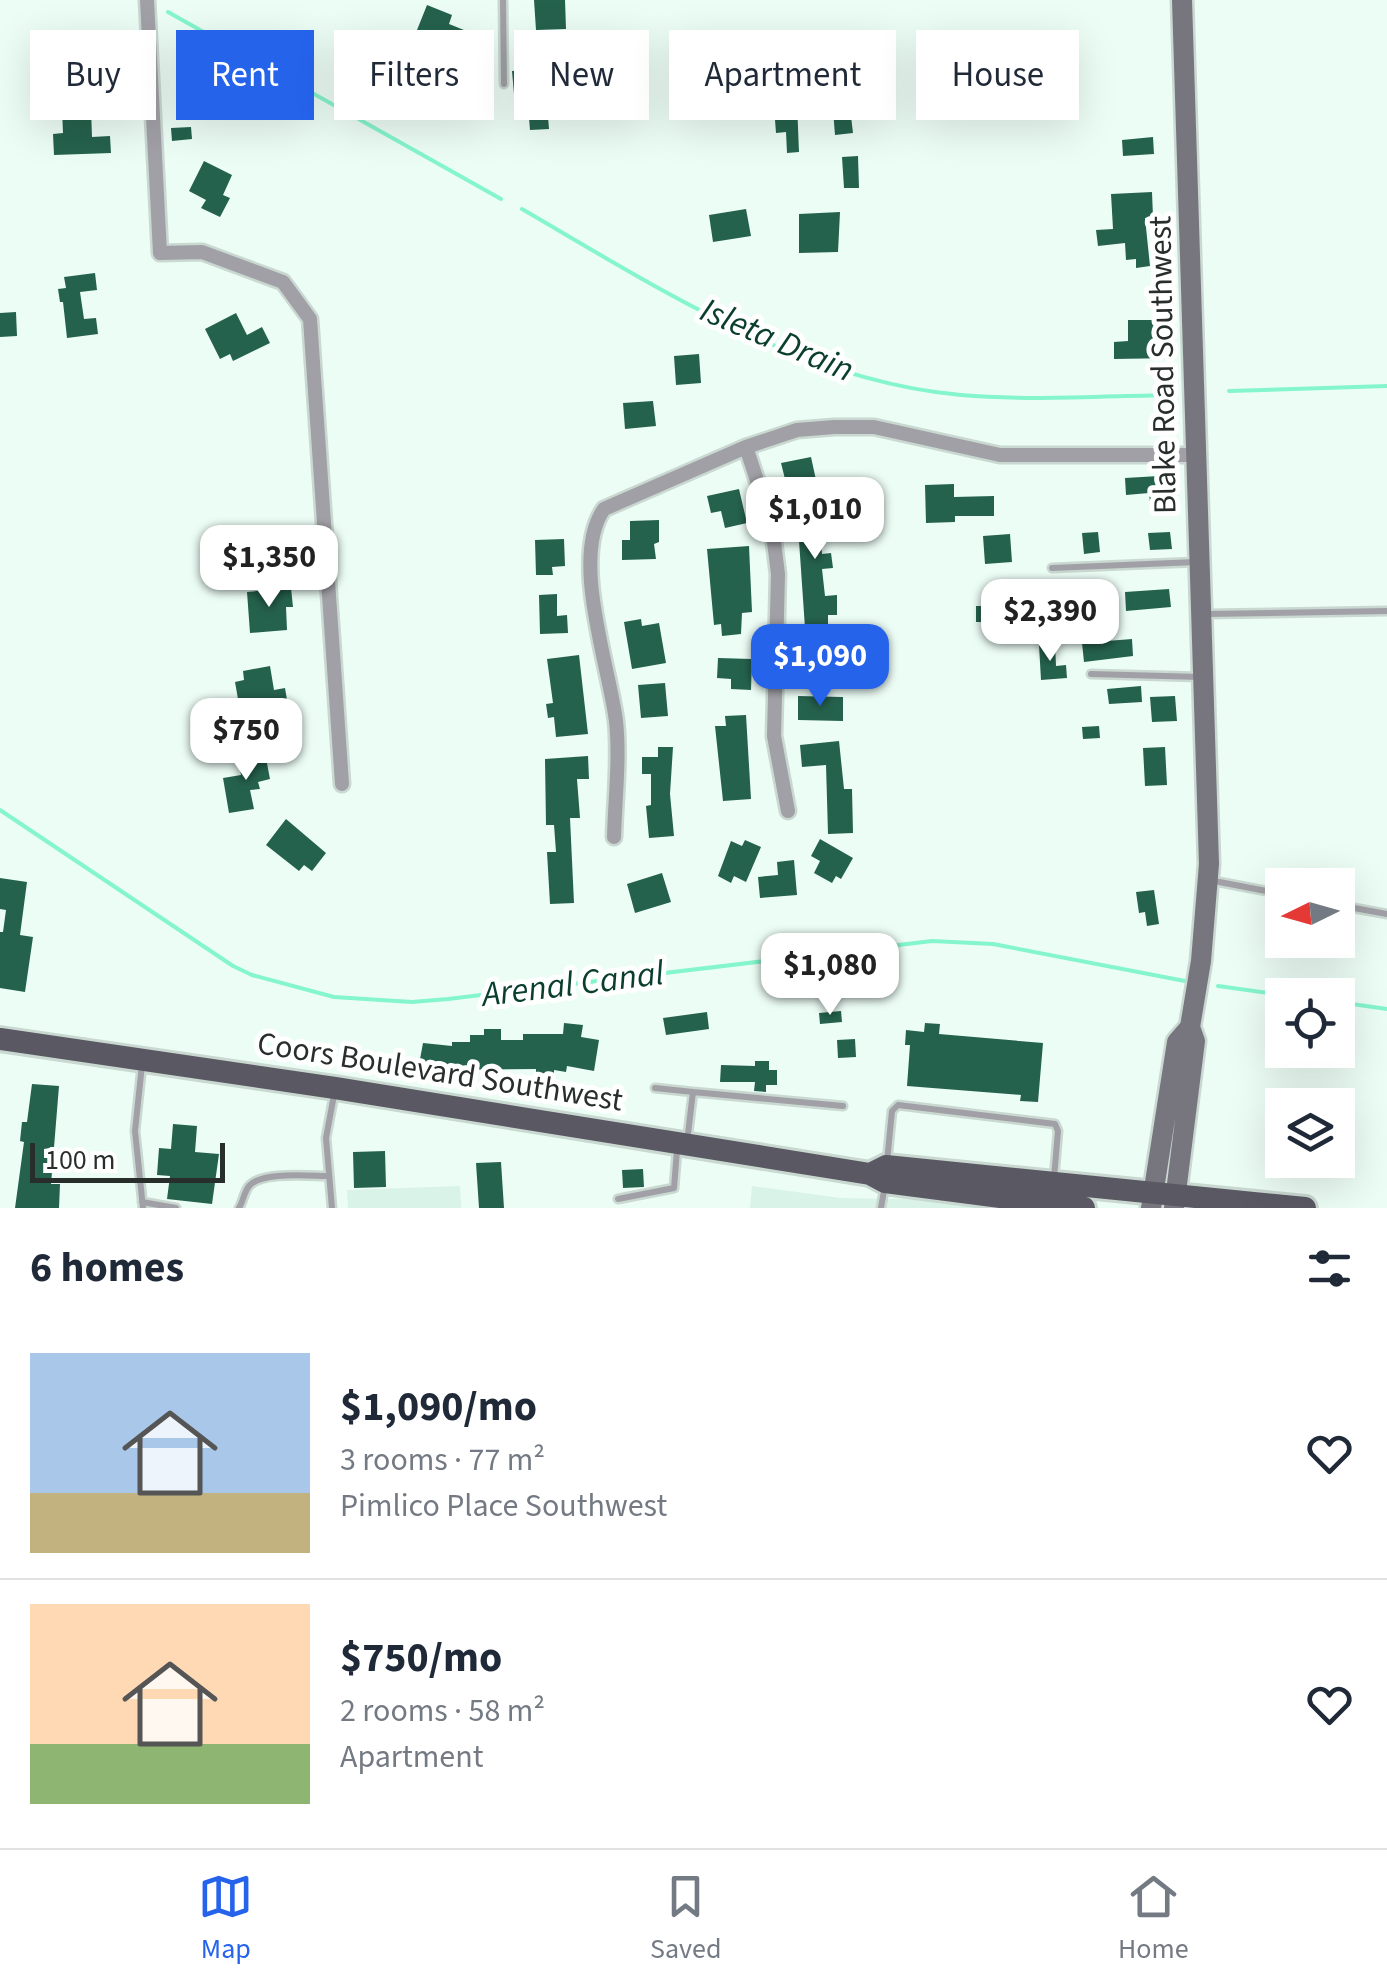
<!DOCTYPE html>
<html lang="en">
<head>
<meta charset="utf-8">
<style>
  body { margin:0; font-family:"Source Sans 3",sans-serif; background:#f2f2f3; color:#1f2937; height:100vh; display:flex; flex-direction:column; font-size:38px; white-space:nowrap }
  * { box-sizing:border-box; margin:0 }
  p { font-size:32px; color:#747a83 }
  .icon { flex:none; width:55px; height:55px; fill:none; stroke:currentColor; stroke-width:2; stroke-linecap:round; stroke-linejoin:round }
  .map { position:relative; height:1208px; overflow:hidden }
  .drawer { display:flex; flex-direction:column; background:#fff; flex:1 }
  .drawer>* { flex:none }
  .top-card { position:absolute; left:30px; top:30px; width:1328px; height:90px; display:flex; gap:20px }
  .needle { width:65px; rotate:265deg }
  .controls { position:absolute; left:1265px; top:868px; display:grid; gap:20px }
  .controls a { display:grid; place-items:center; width:90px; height:90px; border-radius:0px; background:#fff; box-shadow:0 10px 40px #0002; font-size:50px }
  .scale { position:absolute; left:30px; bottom:25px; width:195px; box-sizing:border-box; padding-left:10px; border:5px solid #282e2b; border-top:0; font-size:28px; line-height:35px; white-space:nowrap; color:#282e2b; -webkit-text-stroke:8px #fff; paint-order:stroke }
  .price { position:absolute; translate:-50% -85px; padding:0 22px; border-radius:20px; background:#fff; color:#222; font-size:32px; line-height:65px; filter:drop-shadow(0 2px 5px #0008) }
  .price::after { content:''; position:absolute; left:50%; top:60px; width:30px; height:22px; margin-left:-15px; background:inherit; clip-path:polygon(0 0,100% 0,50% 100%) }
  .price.selected { background:#2563eb; color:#fff }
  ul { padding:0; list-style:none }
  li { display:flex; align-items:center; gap:30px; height:250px; padding:0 30px }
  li+li { border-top:2px solid #e0e1e3 }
  li span { display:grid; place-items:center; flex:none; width:280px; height:200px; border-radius:0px; color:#555 }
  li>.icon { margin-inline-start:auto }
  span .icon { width:120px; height:120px; fill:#fffc; stroke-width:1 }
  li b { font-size:42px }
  h2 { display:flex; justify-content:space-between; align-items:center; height:120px; padding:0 30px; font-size:42px }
  .tag { padding:0 35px; border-radius:0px; background:#fff; box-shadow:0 10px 40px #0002; font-size:35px; line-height:90px }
  .tag.selected { background:#2563eb; color:#fff }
  .dock { display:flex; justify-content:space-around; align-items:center; height:140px; border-top:2px solid #e0e1e3; background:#fff; font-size:28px; color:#747a83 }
  .dock a { display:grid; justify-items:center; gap:5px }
  .dock .selected { color:#2563eb }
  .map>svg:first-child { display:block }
</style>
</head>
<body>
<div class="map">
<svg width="1387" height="1208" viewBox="0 0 1387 1208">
  <rect width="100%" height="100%" fill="#ecfdf6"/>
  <!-- built -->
  <path fill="#d9f3e8" d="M460 1186 461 1208H348L347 1190Z
    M752 1186 840 1198 951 1200 1004 1208H750Z"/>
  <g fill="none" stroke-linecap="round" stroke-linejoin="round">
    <!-- stream -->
    <path stroke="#85f5cc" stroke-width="4" d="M168 12 501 199
      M522 209C658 288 800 381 961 395 1032 401 1104 396 1175 395
      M1229 391 1387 386
      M0 810 233 966 252 975 334 997 412 1002 448 999 932 941 993 944 1190 982
      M1218 986 1283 995
      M1338 1002 1387 1009"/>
  </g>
  <!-- building -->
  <path fill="#25624d" d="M534 0H565L566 29 536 30Z
    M427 5 452 15 449 24 464 30 453 56 413 40Z
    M528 70 529 80 554 78 555 92H546L549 129 530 130 527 94H514L512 71Z
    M796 78 799 152 787 153 786 132 776 133 772 80Z
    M583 88H597L601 112 585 113Z
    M850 108 853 133 835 135 833 110Z
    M91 109 92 137 110 136 111 153 54 155 53 134 63 133 62 110Z
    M191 127 192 139 172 141 171 128Z
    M1153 137 1154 154 1123 156 1122 140Z
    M858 156 859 188H844L842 157Z
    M204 161 232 175 223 195 230 198 220 217 201 208 206 200 189 191Z
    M1152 192 1153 217 1145 218 1150 266 1136 268V259L1126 260 1125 243 1098 246 1096 230 1113 229 1111 194Z
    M746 209 751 236 713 242 709 215Z
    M840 212 838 252 799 253V214Z
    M95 273 97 290 80 292 84 319 96 318 98 334 67 338 63 302H60L58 289 66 288 64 277Z
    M16 312 17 336 0 337V313Z
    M236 313 247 335 262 327 270 343 233 361 230 354 220 359 205 329Z
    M1128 320H1156L1157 338H1174L1175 358 1114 359V342L1128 341Z
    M699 354 701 383 676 385 674 356Z
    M653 401 656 426 625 429 623 403Z
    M811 457 816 480 787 487 781 463Z
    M1176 475 1179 509 1151 511 1149 493 1126 495 1125 478Z
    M954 484V497L994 496V516H955V522L926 523 925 485Z
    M739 489 747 523 725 528 721 511 711 513 707 496Z
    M832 500 837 529 820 532 822 554 831 553 833 568 822 569 825 596 837 595V615H828V627L805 628 798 526 796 527 792 508Z
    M659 520V542L654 544 656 559 622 560V540H630V521Z
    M1098 532 1100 552 1084 554 1082 533Z
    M1170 532 1172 549 1150 550 1148 533Z
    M1010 534 1012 562 985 564 983 536Z
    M564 539 565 566 552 567 553 575H536L535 540Z
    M749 546 752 612 742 613 741 634 722 636 721 624 714 625 707 549Z
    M291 588 293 607H286L287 630 250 633 247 592Z
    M985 589 1002 590 1001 622H976V606H985Z
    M1169 589 1171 607 1126 611 1125 592Z
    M557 594V616L567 615 568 633 540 634 539 595Z
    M641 619 642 626 659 623 666 663 632 669 624 622Z
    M1132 639 1133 656 1084 662 1082 643Z
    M1055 644 1056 666 1066 665 1067 678 1041 680 1039 645Z
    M803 647 841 649 839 674 802 671Z
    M579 655 588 734 556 737 554 717 548 718 546 704 553 703 547 659Z
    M718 658 752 659 751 690 731 689V679L717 678Z
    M270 666 274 690 285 688 291 723 256 729 253 714 241 716 235 682 244 680 243 671Z
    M665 683 668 716 641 718 638 685Z
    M1141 686 1142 702 1109 704 1107 689Z
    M798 696 843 697V721L798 720Z
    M1175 696 1177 721 1152 722 1150 697Z
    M746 715 751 799 723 801 715 726H726L725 716Z
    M1099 726 1100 738 1083 739 1082 727Z
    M839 741 844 789H852L853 833 828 834 826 765 802 767 800 745Z
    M658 747H673L670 794 674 836 649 838 646 806 651 805V774H642V757H658Z
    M1165 747 1167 785 1145 786 1143 748Z
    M265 753 270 779 258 782 260 789 250 790 254 809 229 813 223 778 241 775 238 758Z
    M588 756 589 779H577L580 818H570L574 903 550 904 547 852H556L554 825H546L545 759Z
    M286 819 326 853 312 871 304 865 299 871 266 845Z
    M820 839 853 858 841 879 836 876 832 883 814 873 820 861 811 856Z
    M745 840 761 847 746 882 734 876 731 883 718 876 731 841 742 846Z
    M794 860 797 895 760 898 758 877 778 875 777 862Z
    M662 873 671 902 635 913 627 884Z
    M0 878 27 882 20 935 33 937 25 992 0 988V932H3L6 910 0 909Z
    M1154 890 1159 924 1147 926 1145 912 1139 913 1136 892Z
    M841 1011 842 1022 820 1024 819 1013Z
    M707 1012 709 1029 666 1035 663 1018Z
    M564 1023 583 1025 581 1037 599 1040 594 1071 567 1066 566 1072 554 1070V1074L536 1073V1069L418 1070 423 1043 452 1046V1042H470V1035H484V1029H501V1040H523V1034H563Z
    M925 1023 940 1024 939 1034 1043 1043 1038 1102 1020 1101 1021 1095 907 1086 910 1045H905L906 1030 924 1032Z
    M855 1039 856 1057 838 1058 837 1040Z
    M755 1061H769V1070H777V1085H766V1092L754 1091 755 1082H720L721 1065 755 1066Z
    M32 1084 59 1086 51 1184H60L59 1208H15L24 1142 20 1141 22 1122H27Z
    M173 1124 197 1126 195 1152 219 1154 212 1204 167 1199 170 1176 157 1175 159 1148 171 1149Z
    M385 1151 386 1187 354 1188 353 1152Z
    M501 1162 504 1208H479L476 1163Z
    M643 1169 644 1187 623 1188 622 1170Z"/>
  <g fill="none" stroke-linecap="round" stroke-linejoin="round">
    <!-- lane casing -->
    <g stroke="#c9d8d1" stroke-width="11">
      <path id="lane" d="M503 0 504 84
        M1052 568 1196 562
        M1206 614 1387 611
        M1091 674 1201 677
        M1209 880 1282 894
        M1338 905 1387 914
        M142 1065 135 1131 143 1208
        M655 1088 693 1092
        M687 1142 693 1092 843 1106
        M887 1162 892 1111 898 1105 1055 1124 1058 1131 1054 1178
        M618 1199 674 1188 677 1150
        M142 1202 176 1208
        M239 1208C243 1202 244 1192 249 1186 261 1171 310 1176 329 1176
        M332 1208 326 1138 334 1095
        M881 1208 885 1185"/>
    </g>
    <!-- street casing -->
    <g stroke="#c9d8d1" stroke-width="19">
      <path id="street" d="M147 0 160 253 202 252 283 282 310 319 342 784
        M746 447 772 526 778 574 774 736 788 811
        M614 837C615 799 620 758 616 721 609 665 570 557 604 509L746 447 797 430 834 427H874L1000 455H1196"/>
    </g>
    <!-- secondary casing -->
    <g stroke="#c9d8d1" stroke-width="25">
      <path id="secondary" d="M1151 1208 1177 1042 1190 1027
        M1174 1208 1195 1041 1190 1027 1201 961 1209 864 1182 0"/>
    </g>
    <!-- primary casing -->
    <g stroke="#c9d8d1" stroke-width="28">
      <path id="primary" d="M0 1039 335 1088 870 1174 885 1182 1084 1208
        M870 1174 886 1166 1305 1208"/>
    </g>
    <!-- lane -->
    <use href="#lane" stroke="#a1a0a6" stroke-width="6"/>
    <!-- street -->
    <use href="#street" stroke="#a1a0a6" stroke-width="14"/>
    <!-- secondary -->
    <use href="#secondary" stroke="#77757e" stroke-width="20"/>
    <!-- primary -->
    <use href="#primary" stroke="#5a5862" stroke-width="22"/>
  </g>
  <g text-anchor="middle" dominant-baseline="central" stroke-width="10" stroke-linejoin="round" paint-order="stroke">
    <!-- street labels -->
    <g font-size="32" fill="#282e2b" stroke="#fff">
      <text transform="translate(1163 365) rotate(-91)">Blake Road Southwest</text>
      <text transform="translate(440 1072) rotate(9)">Coors Boulevard Southwest</text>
    </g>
    <!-- water labels -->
    <g font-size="35" font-style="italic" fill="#0a3e2e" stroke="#fff">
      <text transform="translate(777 340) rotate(23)">Isleta Drain</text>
      <text transform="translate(573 984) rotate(-7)">Arenal Canal</text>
    </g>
  </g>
</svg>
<div class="controls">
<a><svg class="needle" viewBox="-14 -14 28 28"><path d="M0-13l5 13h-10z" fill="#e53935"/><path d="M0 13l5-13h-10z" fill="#747a83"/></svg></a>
<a><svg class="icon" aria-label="locate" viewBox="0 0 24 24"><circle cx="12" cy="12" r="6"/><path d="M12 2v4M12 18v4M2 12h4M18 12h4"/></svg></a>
<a><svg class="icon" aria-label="layers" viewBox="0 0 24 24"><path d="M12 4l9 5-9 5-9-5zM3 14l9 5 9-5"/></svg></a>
</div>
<div class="scale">100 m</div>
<b class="price" style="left:815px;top:562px">$1,010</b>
<b class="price" style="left:269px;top:610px">$1,350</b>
<b class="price" style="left:1050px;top:664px">$2,390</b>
<b class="price selected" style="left:820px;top:709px">$1,090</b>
<b class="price" style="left:246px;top:783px">$750</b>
<b class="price" style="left:830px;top:1018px">$1,080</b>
<div class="top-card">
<a class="tag">Buy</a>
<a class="tag selected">Rent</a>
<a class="tag">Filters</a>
<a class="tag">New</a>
<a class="tag">Apartment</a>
<a class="tag">House</a>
</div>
</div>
<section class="drawer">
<h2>6 homes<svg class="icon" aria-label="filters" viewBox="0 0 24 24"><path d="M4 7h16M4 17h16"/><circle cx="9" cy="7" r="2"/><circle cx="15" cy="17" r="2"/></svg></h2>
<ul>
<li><span style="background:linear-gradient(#a9c7e8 70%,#c2b280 0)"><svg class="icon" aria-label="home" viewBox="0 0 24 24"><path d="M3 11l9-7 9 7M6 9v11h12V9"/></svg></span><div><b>$1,090/mo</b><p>3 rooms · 77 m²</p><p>Pimlico Place Southwest</p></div><svg class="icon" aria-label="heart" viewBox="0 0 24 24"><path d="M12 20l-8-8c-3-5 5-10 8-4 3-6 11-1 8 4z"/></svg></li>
<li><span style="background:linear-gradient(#ffd9b3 70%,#8fb573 0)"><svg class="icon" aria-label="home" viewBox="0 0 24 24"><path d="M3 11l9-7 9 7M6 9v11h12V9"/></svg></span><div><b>$750/mo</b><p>2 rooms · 58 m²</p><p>Apartment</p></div><svg class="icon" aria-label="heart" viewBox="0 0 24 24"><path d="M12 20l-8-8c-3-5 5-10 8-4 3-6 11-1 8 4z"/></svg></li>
</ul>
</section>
<nav class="dock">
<a class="selected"><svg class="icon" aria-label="map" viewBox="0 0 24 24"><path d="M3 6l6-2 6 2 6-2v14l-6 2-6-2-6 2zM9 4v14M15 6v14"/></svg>Map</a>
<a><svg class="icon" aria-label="saved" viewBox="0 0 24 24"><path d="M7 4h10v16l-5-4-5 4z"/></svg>Saved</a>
<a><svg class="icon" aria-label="home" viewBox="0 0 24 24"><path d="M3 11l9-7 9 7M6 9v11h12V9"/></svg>Home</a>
</nav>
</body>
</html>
